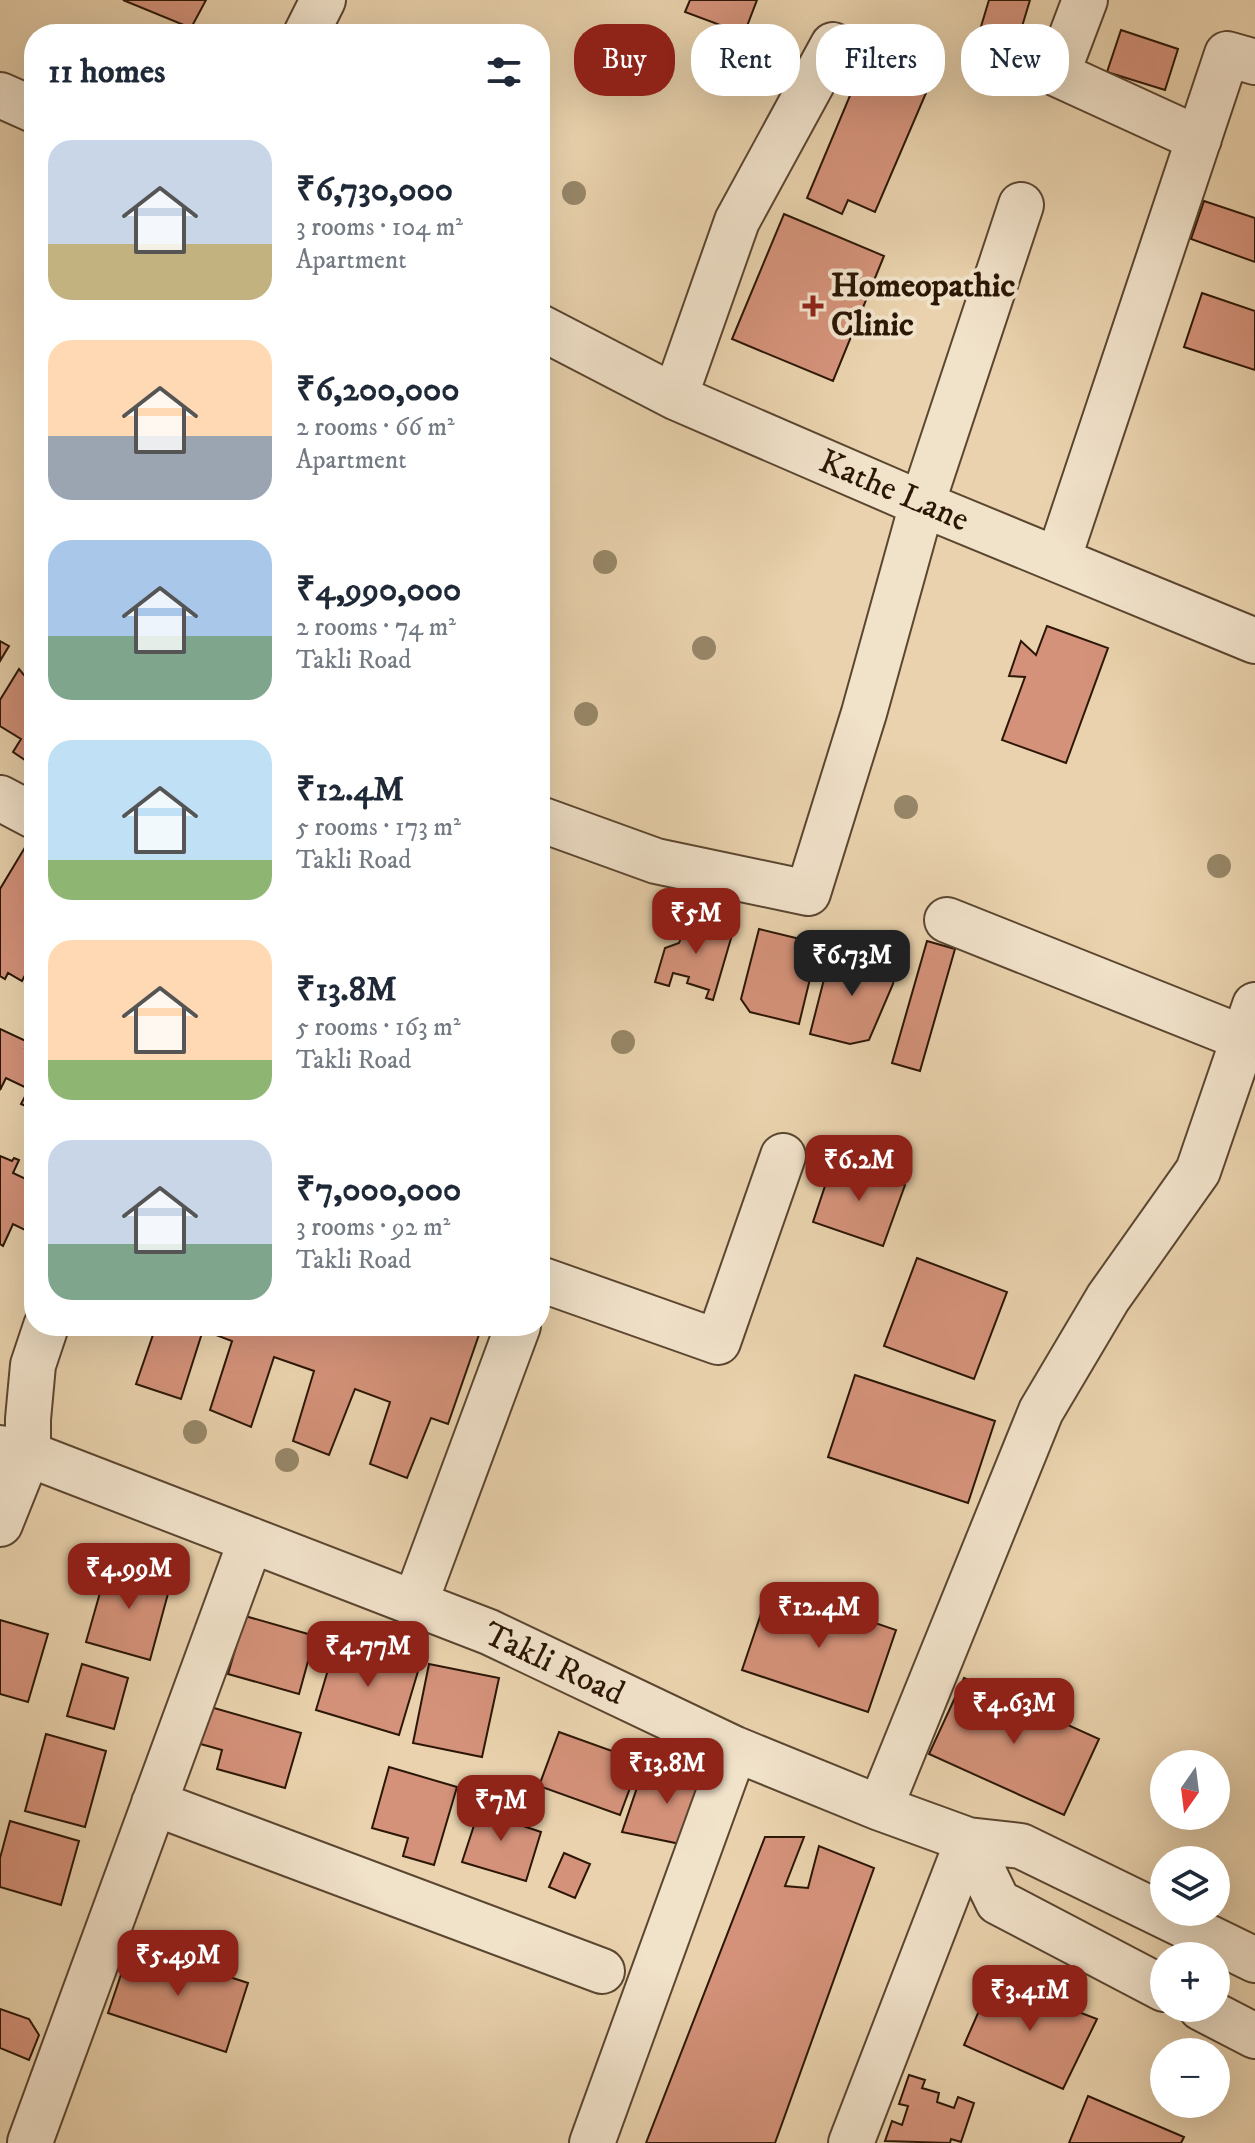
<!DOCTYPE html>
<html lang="en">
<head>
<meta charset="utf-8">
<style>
  body { margin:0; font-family:"IM FELL DW Pica",serif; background:#f6f6f7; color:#1f2937; height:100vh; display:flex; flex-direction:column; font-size:30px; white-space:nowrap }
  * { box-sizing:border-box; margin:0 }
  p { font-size:26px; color:#747a83 }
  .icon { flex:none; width:44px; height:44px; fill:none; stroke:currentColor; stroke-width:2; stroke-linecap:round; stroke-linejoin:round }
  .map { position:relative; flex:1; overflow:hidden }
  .sheet { position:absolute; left:24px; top:24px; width:526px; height:1312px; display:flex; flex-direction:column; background:#fff; border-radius:32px; box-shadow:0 8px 32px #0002 }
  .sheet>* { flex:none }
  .guide { position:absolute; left:574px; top:24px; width:560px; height:72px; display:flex; gap:16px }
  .needle { width:52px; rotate:194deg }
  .controls { position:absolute; left:1150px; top:1750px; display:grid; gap:16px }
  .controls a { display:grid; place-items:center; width:80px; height:80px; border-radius:50%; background:#fff; box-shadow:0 8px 32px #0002; font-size:40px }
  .price { position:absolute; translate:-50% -68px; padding:0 18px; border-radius:16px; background:#8f2418; color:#fff; font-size:26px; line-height:52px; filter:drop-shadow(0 2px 4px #0008) }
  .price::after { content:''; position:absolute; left:50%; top:48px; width:24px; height:18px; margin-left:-12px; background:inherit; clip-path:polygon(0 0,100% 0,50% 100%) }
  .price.active { background:#222; color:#fff }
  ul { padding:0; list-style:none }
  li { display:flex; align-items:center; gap:24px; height:200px; padding:0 24px }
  li span { display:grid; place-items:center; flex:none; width:224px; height:160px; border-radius:24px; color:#555 }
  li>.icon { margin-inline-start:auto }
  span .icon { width:96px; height:96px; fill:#fffc; stroke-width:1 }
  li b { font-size:34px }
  h2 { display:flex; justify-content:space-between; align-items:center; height:96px; padding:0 24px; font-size:34px }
  .chip { padding:0 28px; border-radius:32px; background:#fff; box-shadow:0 8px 32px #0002; font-size:28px; line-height:72px }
  .chip.active { background:#8f2418; color:#fff }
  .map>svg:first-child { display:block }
</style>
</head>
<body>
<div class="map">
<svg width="1255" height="2143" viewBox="0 0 1255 2143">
  <rect width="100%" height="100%" fill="#e9d2ad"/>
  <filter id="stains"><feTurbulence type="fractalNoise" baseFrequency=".0025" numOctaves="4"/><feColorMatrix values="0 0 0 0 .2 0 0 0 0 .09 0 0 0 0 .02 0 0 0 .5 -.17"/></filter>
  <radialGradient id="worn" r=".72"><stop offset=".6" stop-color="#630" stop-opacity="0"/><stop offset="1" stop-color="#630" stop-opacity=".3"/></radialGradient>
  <!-- building -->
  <path fill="#d4927a" stroke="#2c1706" stroke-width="2" d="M123 0H206L191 28Z
    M690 0H757L744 34 685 12Z
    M989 0H1030L1014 53 976 43Z
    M1121 30 1178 49 1165 90 1107 72Z
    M867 55 901 69 896 80 926 93 875 212 848 200 842 214 807 198Z
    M1204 201 1255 218V262L1191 239Z
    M784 214 884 256 833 381 732 339Z
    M1202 293 1255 311V370L1184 347Z
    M1047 626 1108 648 1066 763 1002 740 1025 677 1009 676 1021 641 1036 655Z
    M0 641 9 646 0 661Z
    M19 669 34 687V749L32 748 25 760 13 752 21 739 0 726V700Z
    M33 834 34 835V988L25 983 27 979 24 977 22 981 8 973 5 979 0 976V889Z
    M691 912 705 916 700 931 721 937 723 925 734 928 713 1000 706 998 709 990 687 983 689 977 673 973 669 986 655 982 665 948 679 943Z
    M759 929 800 939 797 950 816 954 799 1024 750 1012 741 999Z
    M927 941 955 949 920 1071 892 1063Z
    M832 948 863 956 862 962 879 966 881 960 898 964 893 984 869 1040 850 1044 810 1034Z
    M0 1029 28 1042 25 1048 34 1051V1117L27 1114 30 1108 21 1104 29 1089 6 1078 0 1090Z
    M0 1156 12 1161 14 1158 19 1160 13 1173 32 1182 34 1177V1210L25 1230 13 1224 3 1246 0 1244Z
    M834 1159 905 1185 883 1246 813 1222Z
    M917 1258 1007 1292 974 1379 884 1346Z
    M156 1326H482L448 1424 431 1418 407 1478 370 1464 390 1402 355 1389 329 1455 293 1441 314 1371 274 1357 251 1427 210 1410 232 1341 203 1330 181 1399 136 1384Z
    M855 1375 995 1421 968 1503 828 1457Z
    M109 1561 172 1579 150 1660 86 1642Z
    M770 1587 896 1630 868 1712 742 1670Z
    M245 1616 315 1636 299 1694 228 1674Z
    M0 1620 48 1634 28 1702 0 1694Z
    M336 1643 419 1668 399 1735 316 1710Z
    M82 1664 128 1678 114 1729 67 1716Z
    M429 1664 499 1678 482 1757 413 1743Z
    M964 1678 1099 1739 1064 1815 929 1754Z
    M207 1706 301 1733 285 1788 217 1769 222 1750 197 1743Z
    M559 1732 640 1761 620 1815 539 1786Z
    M46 1734 106 1751 85 1827 25 1811Z
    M645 1764 714 1783 690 1846 622 1832Z
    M389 1767 457 1787 434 1865 403 1856 408 1838 372 1828Z
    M482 1801 512 1810 508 1821 541 1832 526 1881 462 1862Z
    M10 1821 79 1841 61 1905 0 1887V1858Z
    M765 1837H804L785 1886 808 1888 819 1846 874 1868 775 2143H646Z
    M564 1853 590 1864 575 1898 549 1887Z
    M131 1945 248 1983 226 2052 108 2013Z
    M993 1979 1097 2019 1063 2089 964 2045Z
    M0 2009 29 2019 39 2035 29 2060 0 2048Z
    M909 2075 925 2080 922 2088 939 2093 937 2102 954 2108 958 2097 974 2103 961 2142 951 2139 950 2143 885 2141 892 2121 902 2125 908 2106 899 2104Z
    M1088 2096 1184 2137 1181 2143H1069Z"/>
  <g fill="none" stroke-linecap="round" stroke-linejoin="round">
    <!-- minor casing -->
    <g stroke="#5b4630" stroke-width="48">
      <path id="minor" d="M1085 0 1057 74 1199 139
        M306 34 323 0
        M0 95 34 110
        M540 327 675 397 922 504 1255 641
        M675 397 737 221 833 45
        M1058 560 1227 54 1255 62
        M0 798 34 816
        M540 819 656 861 808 893 864 713 922 504 1021 205
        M947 920 1243 1038
        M540 1279 718 1342 783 1156
        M0 1448 28 1454 489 1632 735 1749 880 1808 968 1840 1021 1846 1255 1960
        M0 1524 28 1454V1419L33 1365 46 1326
        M415 1603 518 1326
        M154 1803 602 1971
        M880 1808 1041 1411 1108 1298 1198 1171 1255 1005
        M968 1840 998 1902 1164 1989
        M1201 2008 1255 2036
        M30 2142 251 1540
        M592 2143 735 1749
        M851 2143 968 1840"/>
    </g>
    <!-- minor -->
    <use href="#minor" stroke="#f1e2ca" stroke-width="44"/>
  </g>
  <!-- trees -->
  <g fill="#978768">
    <circle cx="574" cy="193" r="12"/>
    <circle cx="605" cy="562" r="12"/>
    <circle cx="704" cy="648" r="12"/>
    <circle cx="586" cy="714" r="12"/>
    <circle cx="906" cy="807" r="12"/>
    <circle cx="1219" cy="866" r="12"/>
    <circle cx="623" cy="1042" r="12"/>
    <circle cx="195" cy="1432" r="12"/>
    <circle cx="287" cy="1460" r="12"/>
  </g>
  <!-- markers -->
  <path fill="#8f2418" stroke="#f1e2ca" stroke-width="3" d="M809 294h8v8h8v8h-8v8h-8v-8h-8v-8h8z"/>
  <g text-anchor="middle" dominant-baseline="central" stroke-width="8" stroke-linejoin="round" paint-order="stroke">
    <!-- poi labels -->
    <g font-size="34" font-weight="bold" fill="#2c1706" stroke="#f1e2ca" text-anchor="start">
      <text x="831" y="286">Homeopathic<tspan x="831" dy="39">Clinic</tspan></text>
    </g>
    <!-- street labels -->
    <g font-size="34" fill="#2c1706" stroke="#f1e2ca">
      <text transform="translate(894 491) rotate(23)">Kathe Lane</text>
      <text transform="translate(554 1664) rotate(25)">Takli Road</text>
    </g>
  </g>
  <rect width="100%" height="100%" filter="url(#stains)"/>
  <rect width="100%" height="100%" fill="url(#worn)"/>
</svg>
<div class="controls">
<a><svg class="needle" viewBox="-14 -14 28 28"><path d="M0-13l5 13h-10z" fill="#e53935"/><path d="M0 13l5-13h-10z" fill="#747a83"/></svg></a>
<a><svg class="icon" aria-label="layers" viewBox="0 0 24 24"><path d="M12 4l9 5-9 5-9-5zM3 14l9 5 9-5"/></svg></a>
<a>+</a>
<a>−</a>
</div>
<b class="price" style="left:696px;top:956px">₹5M</b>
<b class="price active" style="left:852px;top:998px">₹6.73M</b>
<b class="price" style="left:859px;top:1203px">₹6.2M</b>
<b class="price" style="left:129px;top:1611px">₹4.99M</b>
<b class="price" style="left:819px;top:1650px">₹12.4M</b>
<b class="price" style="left:368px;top:1689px">₹4.77M</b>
<b class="price" style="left:1014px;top:1746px">₹4.63M</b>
<b class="price" style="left:667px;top:1806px">₹13.8M</b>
<b class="price" style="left:501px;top:1843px">₹7M</b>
<b class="price" style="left:178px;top:1998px">₹5.49M</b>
<b class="price" style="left:1030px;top:2033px">₹3.41M</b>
<div class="guide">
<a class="chip active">Buy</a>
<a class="chip">Rent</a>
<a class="chip">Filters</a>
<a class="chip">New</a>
</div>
<section class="sheet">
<h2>11 homes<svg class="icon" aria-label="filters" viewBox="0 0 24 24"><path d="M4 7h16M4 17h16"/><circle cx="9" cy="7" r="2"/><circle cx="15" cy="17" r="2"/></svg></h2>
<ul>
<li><span style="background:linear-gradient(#c9d6e8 65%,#c2b280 0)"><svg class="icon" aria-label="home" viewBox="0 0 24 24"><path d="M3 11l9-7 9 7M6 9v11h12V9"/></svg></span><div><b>₹6,730,000</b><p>3 rooms · 104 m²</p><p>Apartment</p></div></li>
<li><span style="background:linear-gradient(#ffd9b3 60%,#9aa5b1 0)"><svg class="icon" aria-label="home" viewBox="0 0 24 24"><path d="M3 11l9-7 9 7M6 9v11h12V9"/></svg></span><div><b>₹6,200,000</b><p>2 rooms · 66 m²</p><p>Apartment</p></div></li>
<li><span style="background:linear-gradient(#a9c7e8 60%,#7fa58c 0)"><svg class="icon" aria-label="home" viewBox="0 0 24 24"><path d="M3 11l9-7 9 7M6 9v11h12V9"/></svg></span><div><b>₹4,990,000</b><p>2 rooms · 74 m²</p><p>Takli Road</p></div></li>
<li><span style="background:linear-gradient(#bfe0f5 75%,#8fb573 0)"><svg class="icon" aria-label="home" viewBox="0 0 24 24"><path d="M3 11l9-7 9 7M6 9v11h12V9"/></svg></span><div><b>₹12.4M</b><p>5 rooms · 173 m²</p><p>Takli Road</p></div></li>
<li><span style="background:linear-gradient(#ffd9b3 75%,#8fb573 0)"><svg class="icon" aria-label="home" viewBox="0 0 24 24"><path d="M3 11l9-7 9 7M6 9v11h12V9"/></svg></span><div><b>₹13.8M</b><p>5 rooms · 163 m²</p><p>Takli Road</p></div></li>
<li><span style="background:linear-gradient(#c9d6e8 65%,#7fa58c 0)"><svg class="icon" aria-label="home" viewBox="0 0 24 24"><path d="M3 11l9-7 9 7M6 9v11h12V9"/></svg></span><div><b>₹7,000,000</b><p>3 rooms · 92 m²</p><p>Takli Road</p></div></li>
</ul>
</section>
</div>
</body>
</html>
